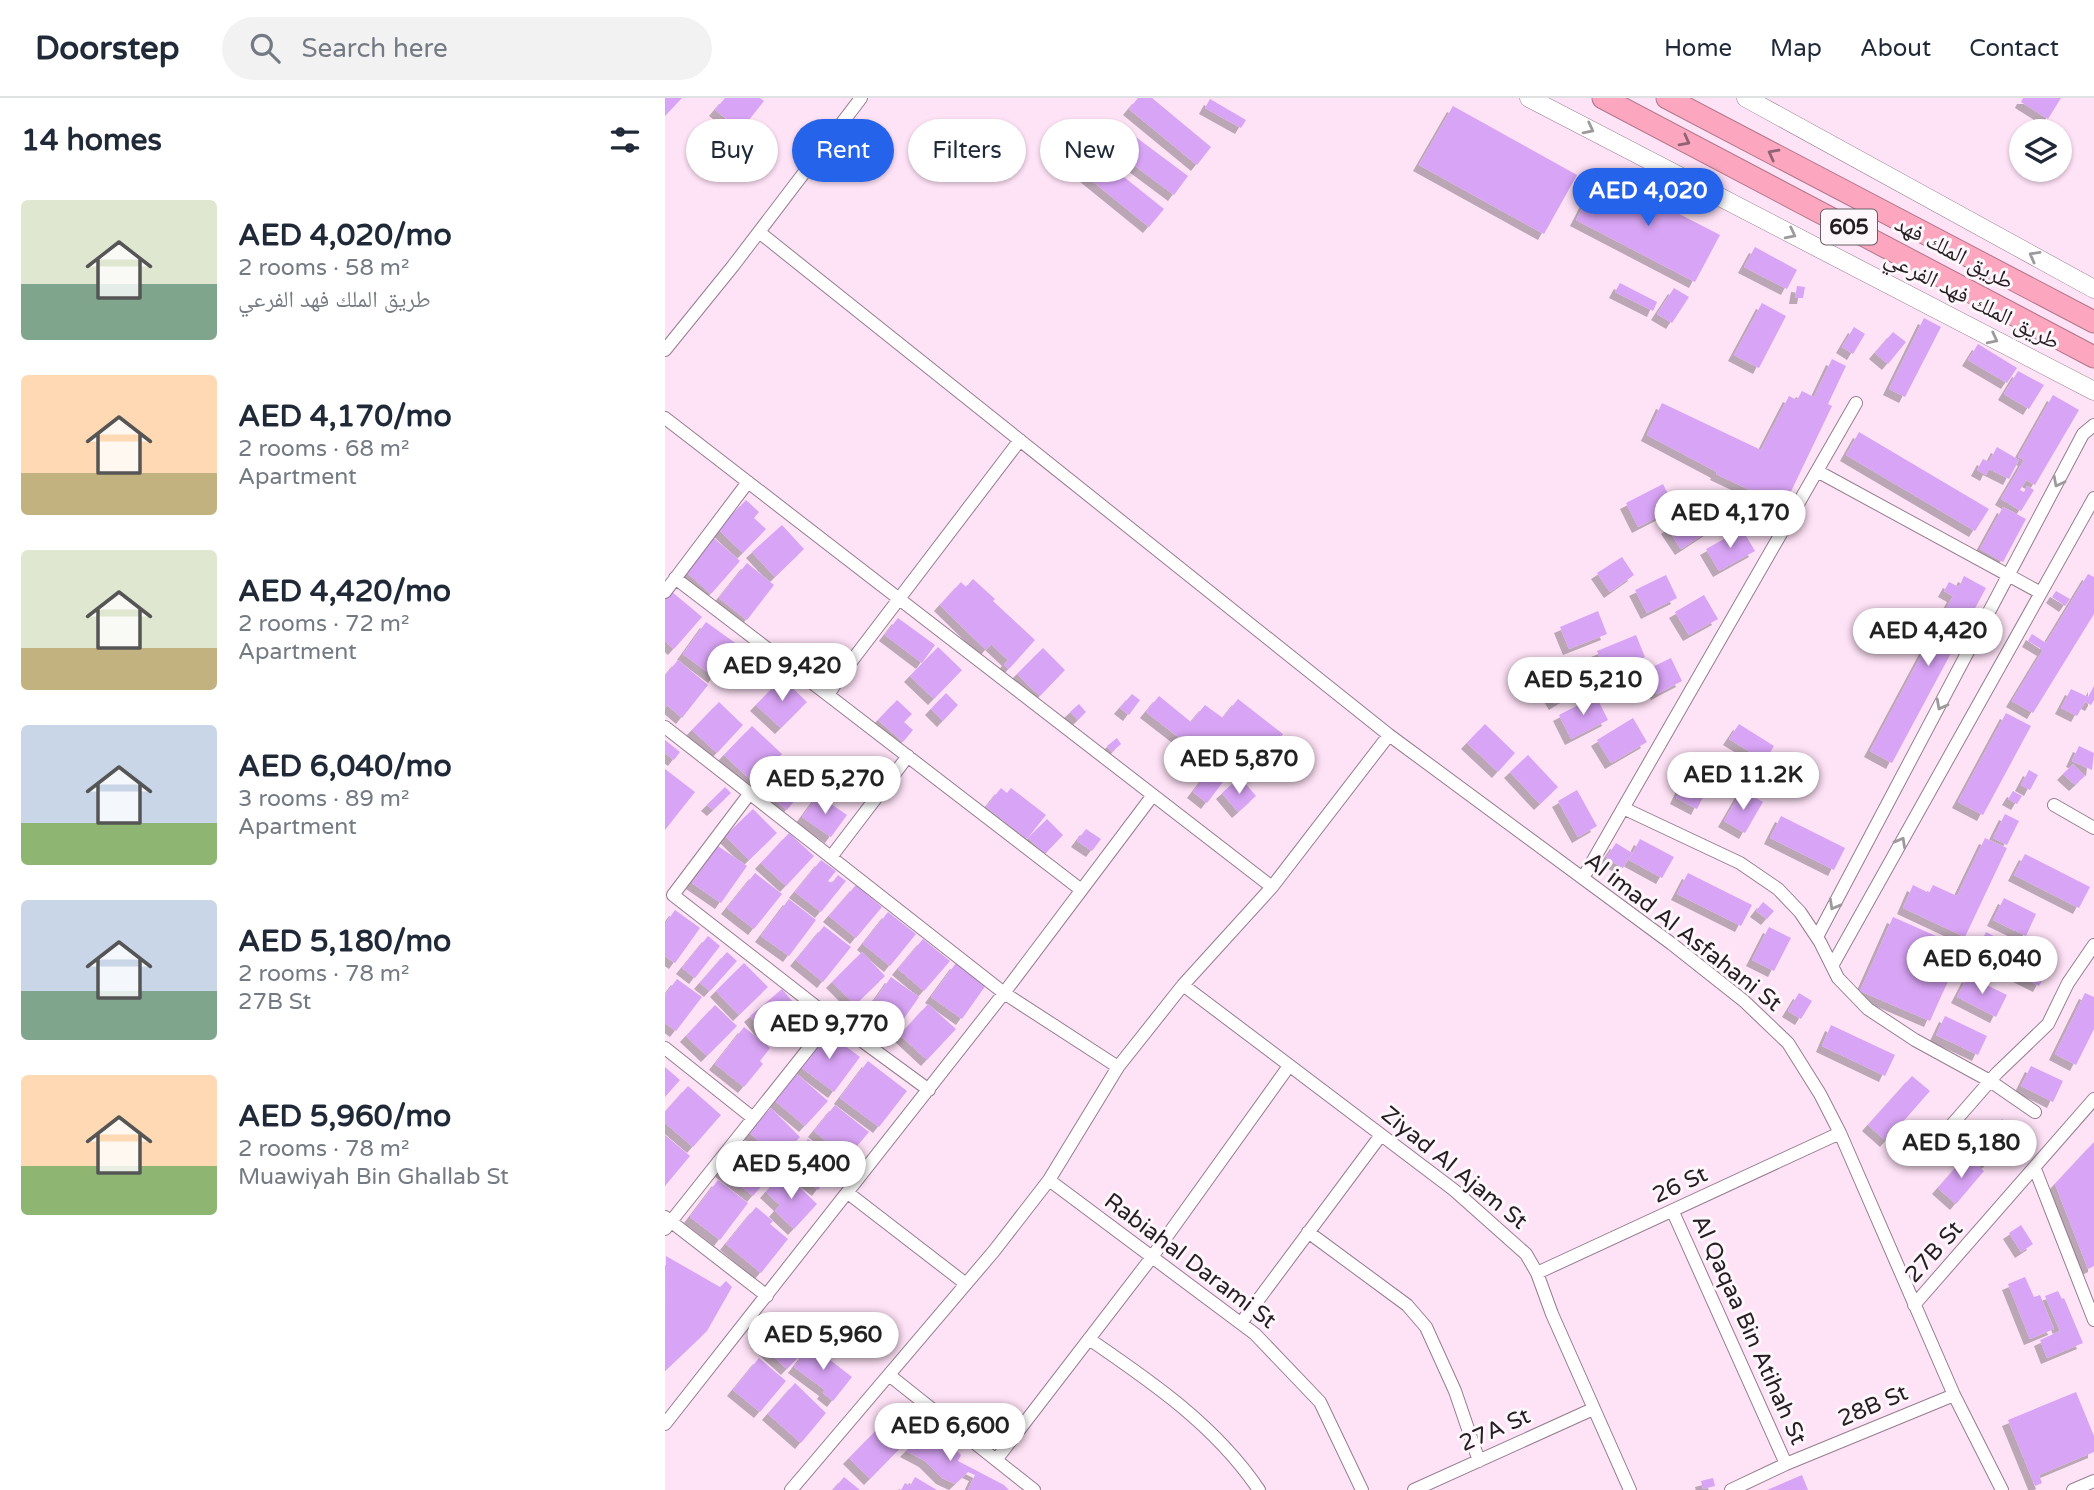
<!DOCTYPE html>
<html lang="en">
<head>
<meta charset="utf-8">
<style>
  body { margin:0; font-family:"Varela Round","Noto Naskh Arabic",sans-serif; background:#f2f2f3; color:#1f2937; height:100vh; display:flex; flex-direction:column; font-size:26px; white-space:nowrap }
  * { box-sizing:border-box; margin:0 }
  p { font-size:23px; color:#747a83 }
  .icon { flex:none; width:38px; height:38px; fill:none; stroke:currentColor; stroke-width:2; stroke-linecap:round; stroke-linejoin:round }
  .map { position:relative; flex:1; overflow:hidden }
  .drawer { display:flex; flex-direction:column; background:#fff; width:665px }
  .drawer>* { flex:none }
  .hud { position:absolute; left:21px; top:21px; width:665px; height:63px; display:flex; gap:14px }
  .controls { position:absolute; left:1344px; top:21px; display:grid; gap:14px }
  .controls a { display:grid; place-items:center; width:63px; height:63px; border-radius:50%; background:#fff; box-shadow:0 2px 5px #0004; font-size:35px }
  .price { position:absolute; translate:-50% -60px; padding:0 16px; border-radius:24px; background:#fff; color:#222; font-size:23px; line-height:46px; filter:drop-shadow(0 2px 4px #0008) }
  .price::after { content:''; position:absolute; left:50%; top:42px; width:21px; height:16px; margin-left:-10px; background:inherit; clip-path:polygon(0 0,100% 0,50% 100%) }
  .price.on { background:#2563eb; color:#fff }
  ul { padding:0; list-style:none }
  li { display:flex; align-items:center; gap:21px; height:175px; padding:0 21px }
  li span { display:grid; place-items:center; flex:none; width:196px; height:140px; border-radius:7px; color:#555 }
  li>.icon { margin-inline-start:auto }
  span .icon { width:84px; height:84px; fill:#fffc; stroke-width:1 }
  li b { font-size:30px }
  h2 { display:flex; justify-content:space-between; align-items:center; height:84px; padding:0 21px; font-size:30px }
  .chip { padding:0 24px; border-radius:32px; background:#fff; box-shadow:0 2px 5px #0004; font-size:24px; line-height:63px }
  .chip.on { background:#2563eb; color:#fff }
  header { display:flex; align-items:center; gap:42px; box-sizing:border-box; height:98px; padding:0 35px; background:#fff; border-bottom:2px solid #e0e1e3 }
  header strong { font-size:33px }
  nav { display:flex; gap:38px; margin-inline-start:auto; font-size:24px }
  .search { width:490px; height:63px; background:#f2f2f3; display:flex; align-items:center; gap:18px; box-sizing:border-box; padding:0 24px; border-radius:38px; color:#747a83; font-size:26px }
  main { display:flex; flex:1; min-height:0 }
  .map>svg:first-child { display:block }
</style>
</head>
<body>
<header>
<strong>Doorstep</strong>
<div class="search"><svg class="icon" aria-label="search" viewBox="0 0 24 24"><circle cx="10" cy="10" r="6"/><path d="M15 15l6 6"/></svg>Search here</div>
<nav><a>Home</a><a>Map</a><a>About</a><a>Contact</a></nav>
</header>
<main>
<section class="drawer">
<h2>14 homes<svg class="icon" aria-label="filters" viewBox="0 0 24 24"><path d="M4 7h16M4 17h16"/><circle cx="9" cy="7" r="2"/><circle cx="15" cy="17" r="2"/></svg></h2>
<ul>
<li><span style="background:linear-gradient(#dfe7d0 60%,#7fa58c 0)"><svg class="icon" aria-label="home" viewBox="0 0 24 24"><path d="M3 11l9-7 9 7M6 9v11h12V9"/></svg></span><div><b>AED 4,020/mo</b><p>2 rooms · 58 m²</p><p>طريق الملك فهد الفرعي</p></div></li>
<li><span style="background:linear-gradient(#ffd9b3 70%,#c2b280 0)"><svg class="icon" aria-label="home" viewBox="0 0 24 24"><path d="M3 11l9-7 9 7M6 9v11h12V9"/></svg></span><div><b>AED 4,170/mo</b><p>2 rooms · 68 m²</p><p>Apartment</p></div></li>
<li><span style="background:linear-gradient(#dfe7d0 70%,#c2b280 0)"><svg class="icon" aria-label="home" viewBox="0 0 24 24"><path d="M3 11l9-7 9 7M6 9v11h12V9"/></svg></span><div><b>AED 4,420/mo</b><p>2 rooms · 72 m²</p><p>Apartment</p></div></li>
<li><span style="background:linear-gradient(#c9d6e8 70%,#8fb573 0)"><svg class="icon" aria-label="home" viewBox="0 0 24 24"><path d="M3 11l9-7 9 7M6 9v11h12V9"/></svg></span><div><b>AED 6,040/mo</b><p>3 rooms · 89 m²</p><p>Apartment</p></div></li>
<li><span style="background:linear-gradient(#c9d6e8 65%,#7fa58c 0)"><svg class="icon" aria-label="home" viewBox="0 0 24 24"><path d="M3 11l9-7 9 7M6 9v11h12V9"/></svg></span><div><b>AED 5,180/mo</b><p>2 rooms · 78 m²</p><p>27B St</p></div></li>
<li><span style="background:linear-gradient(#ffd9b3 65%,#8fb573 0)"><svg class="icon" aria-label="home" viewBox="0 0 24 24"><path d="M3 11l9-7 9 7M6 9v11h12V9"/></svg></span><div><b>AED 5,960/mo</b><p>2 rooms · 78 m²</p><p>Muawiyah Bin Ghallab St</p></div></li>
</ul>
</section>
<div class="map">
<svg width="1429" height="1392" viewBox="0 0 1429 1392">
  <defs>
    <filter id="shadow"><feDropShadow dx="-6" dy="6" stdDeviation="0" flood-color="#0004"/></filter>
  </defs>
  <rect width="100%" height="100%" fill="#fee2f6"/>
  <!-- building -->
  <path fill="#d8a4f5" filter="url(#shadow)" d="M0 0H17L0 18Z
    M60 0H95L99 3 76 32 50 12Z
    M473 0H487L546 49 532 67 464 11Z
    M1358 0H1396L1383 21 1356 4Z
    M545 1 581 22 576 30 540 10Z
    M788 8 912 77 879 136 754 67Z
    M452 25 523 78 509 97 438 44Z
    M429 55 499 111 484 129 415 73Z
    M935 75 1055 137 1030 184 911 122Z
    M1090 149 1132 172 1122 191 1079 169Z
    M955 185 992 204 988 213 950 194Z
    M1132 188 1140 189 1138 200H1130Z
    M1009 190 1024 199 1007 225 992 216Z
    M1097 205 1121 218 1094 270 1069 257Z
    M1259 220 1276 229 1240 299 1224 291Z
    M1189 229 1200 236 1188 256 1177 249Z
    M1228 234 1241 244 1223 266 1210 255Z
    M1313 246 1352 270 1342 285 1303 262Z
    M1167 261 1181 268 1163 306 1167 308 1119 408 1051 376 1052 374 982 337 997 305 1096 352 1124 298 1132 302 1137 293 1149 299Z
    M1353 273 1379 287 1364 311 1339 296Z
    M1388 297 1414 312 1370 387 1361 382 1355 392 1359 394 1362 388 1369 392 1356 413 1336 401 1359 362 1353 359Z
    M1194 334 1324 411 1310 433 1181 357Z
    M1332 349 1354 362 1344 381 1324 371 1321 377 1312 372 1318 361 1324 364Z
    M998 386 1010 410 973 429 961 405Z
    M81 402 94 414 89 420 101 431 78 455 53 431Z
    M1035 409 1048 430 1016 451 1002 430Z
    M1338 409 1361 421 1338 464 1315 451Z
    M117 427 139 451 110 479 87 454Z
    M1077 431 1090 453 1054 473 1041 451Z
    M49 440 75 463 46 496 20 473Z
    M957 459 969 477 945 494 932 475Z
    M82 465 109 487 82 522 54 500Z
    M1423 476 1429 479V516L1368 615 1347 603 1378 552 1363 543 1367 536 1381 545Z
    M1001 477 1012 500 982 515 970 492Z
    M1299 478 1321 490 1227 665 1205 653 1288 498 1279 493 1284 484 1294 489Z
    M308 481 330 501 328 503 370 542 344 571 339 567 343 562 326 546 321 552 275 507 296 484 301 489Z
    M6 493 37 519 9 551 0 543V501Z
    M1391 493 1405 501 1400 508 1387 499Z
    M1039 497 1053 521 1024 537 1010 514Z
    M933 513 942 536 904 551 895 529Z
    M233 520 270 547 257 565 220 537Z
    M41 524 73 547 49 579 18 556Z
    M971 537 980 559 942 576 932 553Z
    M273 549 297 572 269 601 245 578Z
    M378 550 400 572 375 598 352 576Z
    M1006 560 1017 583 992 596 981 572Z
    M13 562 43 587 17 620 2 607 0 610V578Z
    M890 576 904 597 890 606 877 585Z
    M117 580 142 604 116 630 91 607Z
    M1429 588V602L1426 607 1420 604 1412 618 1396 610 1406 591 1423 599Z
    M281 595 293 607 278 623 266 611Z
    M467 596 475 602 464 617 455 610Z
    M494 598 526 624 540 607 558 620 573 601 618 636 606 652 601 647 576 679 566 671 561 676 481 614Z
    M931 598 943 622 906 641 894 617Z
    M232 602 247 616 239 624 248 632 238 644 213 622Z
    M54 604 78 627 52 655 27 632Z
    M414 606 421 614 413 622 405 614Z
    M1341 615 1366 628 1318 717 1293 704Z
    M968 620 982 644 946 665 932 642Z
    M820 626 850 655 833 674 802 645Z
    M1074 626 1109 648 1100 663 1064 641Z
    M87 628 117 656 89 685 59 657Z
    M452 640 456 646 447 654 442 648Z
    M0 642 15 654 9 662 0 655Z
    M1414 648 1429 655 1427 672 1407 663Z
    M863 657 893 689 875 706 845 674Z
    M119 659 147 681 122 712 94 690Z
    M1408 666 1420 678 1410 687 1398 676Z
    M0 671 30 694 0 732Z
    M1364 672 1373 677 1365 692 1356 687Z
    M544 673 558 684 542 705 528 694Z
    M1036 673 1048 679 1032 711 1011 700 1020 681 1030 686Z
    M580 685 591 698 573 714 557 695 567 686 572 692Z
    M60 689 66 695 48 712 42 707Z
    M336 690 342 695 346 690 381 717 362 741 321 709Z
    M912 692 932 728 913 739 893 703Z
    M1077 692 1098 704 1080 735 1059 723Z
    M1348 693 1357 698 1352 706 1343 701Z
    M153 697 182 717 166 739 137 719Z
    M88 711 112 735 84 762 60 738Z
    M1340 716 1354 723 1342 747 1328 740Z
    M1116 718 1180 750 1169 772 1105 740Z
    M382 721 398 737 380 756 363 740Z
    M421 731 436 741 427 753 412 743Z
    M124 735 149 758 121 788 96 765Z
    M1320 740 1342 750 1300 839 1238 810 1248 787 1264 795 1268 787 1292 798Z
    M975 741 1009 759 997 780 964 762Z
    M951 745 967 755 958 770 941 760Z
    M53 748 82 768 56 805 27 785Z
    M1360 756 1425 789 1414 810 1349 777Z
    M156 762 171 773 163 783 167 785 173 777 181 783 156 814 130 794Z
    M90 775 117 796 89 831 62 810Z
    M1023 775 1087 807 1076 828 1012 796Z
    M191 787 217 809 191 840 164 818Z
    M1339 800 1371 816 1361 838 1328 822Z
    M124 801 151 822 124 858 96 838Z
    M1098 804 1109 813 1102 821 1091 813Z
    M10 812 35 830 10 865 0 858V826Z
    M223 814 251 836 225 868 198 846Z
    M1228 819 1298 850 1265 923 1195 893Z
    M159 828 186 849 158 884 131 862Z
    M1104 829 1126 840 1109 873 1087 862Z
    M1321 834 1385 867 1374 888 1310 856Z
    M43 838 55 848 30 880 17 870Z
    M258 841 285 863 259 893 233 871Z
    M62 854 72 863 45 893 35 885Z
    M197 854 220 878 190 907 167 884Z
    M79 865 103 889 74 917 51 893Z
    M291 865 321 887 297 921 266 899Z
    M1303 878 1342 897 1331 919 1292 899Z
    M226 879 254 899 233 929 222 921 219 925 202 913Z
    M12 881 37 899 11 933 0 925V897Z
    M117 891 138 916 106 944 85 918Z
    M1134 895 1147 903 1136 921 1123 913Z
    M1420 895 1429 899V931L1411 967 1390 956Z
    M263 906 291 931 262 962 235 937Z
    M50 907 72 928 42 958 21 938Z
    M1280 918 1322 938 1313 957 1271 937Z
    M1166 927 1230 957 1220 978 1157 948Z
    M79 929 105 950 95 963 98 966 79 989 50 966Z
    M160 933 195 959 169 994 133 967Z
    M203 963 242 993 214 1029 175 1000Z
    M1366 968 1398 983 1388 1004 1356 988Z
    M0 969 15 982 0 999Z
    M132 976 163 1003 140 1028 109 1002Z
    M1247 978 1265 993 1221 1043 1203 1027Z
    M23 988 56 1017 28 1049 0 1025V1014Z
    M170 1007 204 1034 182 1060 149 1033Z
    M106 1010 135 1039 112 1062 85 1035 93 1027 91 1025Z
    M1337 1021 1353 1039 1320 1067 1305 1049Z
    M0 1037 25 1058 0 1088Z
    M143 1041 174 1064 153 1092 122 1068Z
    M1429 1044V1168L1423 1171 1390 1086Z
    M78 1046 110 1072 88 1098 55 1072Z
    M1301 1058 1319 1073 1291 1106 1273 1090Z
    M119 1074 152 1106 129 1131 110 1113 115 1107 101 1094Z
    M53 1082 83 1105 55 1142 25 1119Z
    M91 1109 108 1123 105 1126 123 1141 96 1175 61 1146Z
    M1356 1127 1368 1146 1356 1154 1344 1135Z
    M1 1158 55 1189 61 1183 67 1189 42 1233 0 1273Z
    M1360 1179 1369 1199 1375 1197 1389 1231 1365 1241 1343 1186Z
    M1393 1193 1397 1201 1399 1200 1418 1245 1382 1260 1375 1242 1395 1233 1380 1198Z
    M114 1221 144 1248 122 1271 92 1244Z
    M146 1247 187 1279 168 1303 158 1295 160 1292 129 1269Z
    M94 1260 121 1283 95 1314 68 1292Z
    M130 1285 161 1315 136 1345 103 1316Z
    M1411 1294 1429 1338V1354L1374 1377 1377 1385 1370 1388 1343 1322Z
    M232 1311 253 1332 205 1381 184 1360Z
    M261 1333 282 1343 296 1357 293 1363 339 1387 344 1392H303L310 1377 303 1374 290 1386 277 1380 260 1363 241 1353Z
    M1137 1377 1143 1392H1102Z
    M179 1379 195 1392H168Z
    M250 1379 272 1392H236L240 1385 245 1388Z
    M1048 1380 1050 1388 1038 1391 1036 1383Z"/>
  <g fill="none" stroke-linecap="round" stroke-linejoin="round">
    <!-- street casing -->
    <g stroke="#967d8f" stroke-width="14">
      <path id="street" d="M94 134 724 637 1007 846 1079 903 1123 945 1155 996 1175 1035 1289 1297 1337 1392
        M0 252 68 168 196 0
        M0 320 607 789
        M355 342 176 577 163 597 415 791
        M1152 373 1376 495
        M10 480 163 597
        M0 494 83 384
        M0 629 339 895 453 969
        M85 695 8 797 167 921 264 992
        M1389 707 1429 730
        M958 710 1075 765 1113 791 1135 814 1155 844 1173 880 1203 911 1250 942 1325 983 1370 1014
        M166 759 243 658
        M918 780 1191 305
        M1152 839 1418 336 1429 327
        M1167 868 1429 400
        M518 887 789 1092 861 1156 872 1175 887 1216 965 1392
        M0 950 88 1020
        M1263 1054 1332 975 1383 926 1403 885 1429 847
        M1370 1071 1429 1222
        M384 1082 590 1236 655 1304 697 1392
        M183 1095 301 1186
        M1008 1114 1121 1366
        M0 1119 102 1198
        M0 1131 167 921
        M643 1134 742 1207 761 1229 790 1293 814 1363
        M872 1175 1175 1035
        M1249 1207 1429 1001
        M576 1225 716 1037
        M424 1241C487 1284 551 1328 594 1392
        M224 1277 369 1392
        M0 1326 339 895 488 697
        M331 1362 487 1159 624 968
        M126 1392 329 1153 384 1082 453 969 518 887 607 789 724 637
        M749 1392 928 1311
        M1066 1392 1121 1366 1289 1297
        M1408 1392 1429 1383"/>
    </g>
    <!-- secondary casing -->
    <g stroke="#967d8f" stroke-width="19">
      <path id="secondary" d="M864 0 1429 293
        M1081 0 1429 191"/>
    </g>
    <!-- highway casing -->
    <g stroke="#b17689" stroke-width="23">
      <path id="highway" d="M938 0 1429 259
        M1002 0 1429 224"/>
    </g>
    <!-- street -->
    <use href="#street" stroke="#fff" stroke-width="12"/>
    <!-- secondary -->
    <use href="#secondary" stroke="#fff" stroke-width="18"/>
    <!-- highway -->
    <use href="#highway" stroke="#fca6c0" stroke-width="21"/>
  </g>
  <!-- one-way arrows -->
  <defs><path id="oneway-chevron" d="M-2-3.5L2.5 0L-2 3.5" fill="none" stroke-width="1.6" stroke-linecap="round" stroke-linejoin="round" transform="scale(1.75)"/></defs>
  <g stroke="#9d999c">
    <use href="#oneway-chevron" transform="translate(924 31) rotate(27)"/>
    <use href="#oneway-chevron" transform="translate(1126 136) rotate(27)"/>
    <use href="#oneway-chevron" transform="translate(1369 158) rotate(-151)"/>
    <use href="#oneway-chevron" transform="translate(1328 241) rotate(27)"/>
    <use href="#oneway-chevron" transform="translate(1393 384) rotate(117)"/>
    <use href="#oneway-chevron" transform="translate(1276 607) rotate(118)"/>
    <use href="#oneway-chevron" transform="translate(1236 744) rotate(-61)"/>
    <use href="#oneway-chevron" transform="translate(1169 807) rotate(119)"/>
  </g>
  <g stroke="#916272">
    <use href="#oneway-chevron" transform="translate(1020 43) rotate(28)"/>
    <use href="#oneway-chevron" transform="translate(1108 56) rotate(-152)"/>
  </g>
  <g text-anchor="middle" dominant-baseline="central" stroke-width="6" stroke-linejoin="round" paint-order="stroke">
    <!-- shield labels -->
    <rect fill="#fdf7fb" stroke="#665e64" stroke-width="2" x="1156" y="111.5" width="56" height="35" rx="5"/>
    <g font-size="21" font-weight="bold" fill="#261d23">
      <text x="1184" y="129">605</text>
    </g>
    <!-- street labels -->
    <g font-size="23" fill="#261d23" stroke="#fdf7fb">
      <text transform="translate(1289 155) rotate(28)">طريق الملك فهد</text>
      <text transform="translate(1307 202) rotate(27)">طريق الملك فهد الفرعي</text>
      <text transform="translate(1018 834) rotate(38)">Al imad Al Asfahani St</text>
      <text transform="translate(789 1070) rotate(39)">Ziyad Al Ajam St</text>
      <text transform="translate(1015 1087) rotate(-25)">26 St</text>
      <text transform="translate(1269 1154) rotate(-48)">27B St</text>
      <text transform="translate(525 1163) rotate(37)">Rabiahal Darami St</text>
      <text transform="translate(1084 1232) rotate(66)">Al Qaqaa Bin Atihah St</text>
      <text transform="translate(1208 1308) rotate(-23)">28B St</text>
      <text transform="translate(830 1332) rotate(-24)">27A St</text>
    </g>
  </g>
</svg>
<div class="controls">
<a><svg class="icon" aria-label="layers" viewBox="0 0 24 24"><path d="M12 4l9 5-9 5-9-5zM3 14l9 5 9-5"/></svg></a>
</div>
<b class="price on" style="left:983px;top:130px">AED 4,020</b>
<b class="price" style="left:1065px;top:452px">AED 4,170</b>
<b class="price" style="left:1263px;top:570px">AED 4,420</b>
<b class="price" style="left:117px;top:605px">AED 9,420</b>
<b class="price" style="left:918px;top:619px">AED 5,210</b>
<b class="price" style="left:574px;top:698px">AED 5,870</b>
<b class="price" style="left:1078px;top:714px">AED 11.2K</b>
<b class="price" style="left:160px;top:718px">AED 5,270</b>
<b class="price" style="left:1317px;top:898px">AED 6,040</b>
<b class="price" style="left:164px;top:963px">AED 9,770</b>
<b class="price" style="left:1296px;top:1082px">AED 5,180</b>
<b class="price" style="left:126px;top:1103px">AED 5,400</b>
<b class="price" style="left:158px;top:1274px">AED 5,960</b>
<b class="price" style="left:285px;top:1365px">AED 6,600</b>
<div class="hud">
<a class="chip">Buy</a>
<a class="chip on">Rent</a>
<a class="chip">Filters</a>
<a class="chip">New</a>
</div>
</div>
</main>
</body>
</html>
